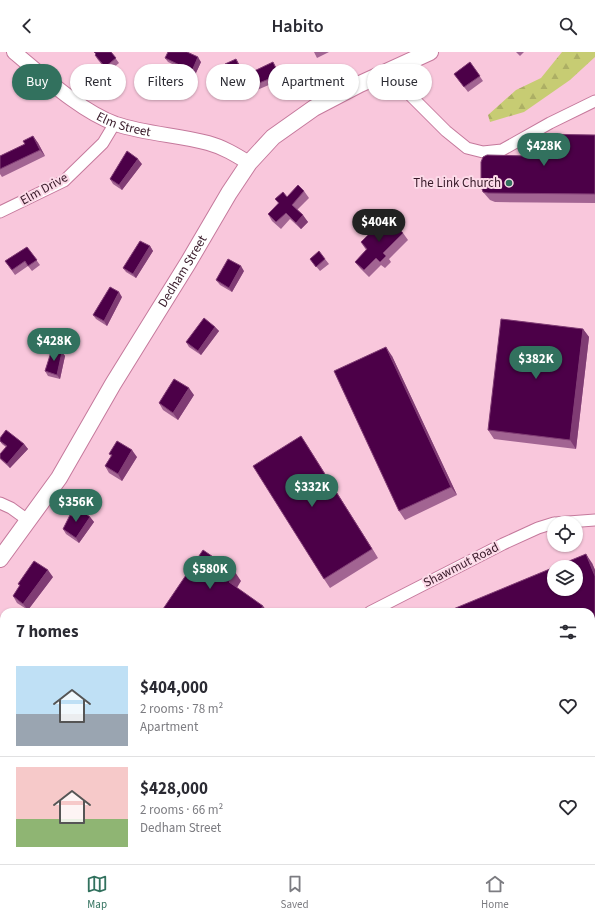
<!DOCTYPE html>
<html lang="en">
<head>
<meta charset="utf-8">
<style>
  body { margin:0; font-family:"Source Sans 3",sans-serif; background:#f7f7f7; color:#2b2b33; height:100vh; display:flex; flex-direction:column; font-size:15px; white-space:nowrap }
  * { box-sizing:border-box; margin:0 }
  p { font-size:13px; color:#7c7c81 }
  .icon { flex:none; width:22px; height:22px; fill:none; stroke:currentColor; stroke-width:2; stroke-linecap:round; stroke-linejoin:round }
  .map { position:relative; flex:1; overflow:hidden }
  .drawer { position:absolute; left:0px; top:556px; width:595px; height:256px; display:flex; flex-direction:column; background:#fff; border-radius:12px 12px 0 0; box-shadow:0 1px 3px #0004 }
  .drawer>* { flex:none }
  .banner { position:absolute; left:12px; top:12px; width:571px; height:36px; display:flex; gap:8px }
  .fabs { position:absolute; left:547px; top:464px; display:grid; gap:8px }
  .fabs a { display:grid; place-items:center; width:36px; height:36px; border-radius:50%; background:#fff; box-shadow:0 1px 3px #0004; font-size:20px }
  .price { position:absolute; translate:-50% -34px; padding:0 9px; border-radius:14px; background:#32715e; color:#fff; font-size:13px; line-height:26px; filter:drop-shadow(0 1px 2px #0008) }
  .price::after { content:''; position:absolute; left:50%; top:24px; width:12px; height:9px; margin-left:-6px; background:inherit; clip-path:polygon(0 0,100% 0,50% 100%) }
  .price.selected { background:#222; color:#fff }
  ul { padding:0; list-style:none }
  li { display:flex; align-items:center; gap:12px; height:100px; padding:0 16px }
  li+li { border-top:1px solid #e1e1e2 }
  li span { display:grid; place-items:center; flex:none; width:112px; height:80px; border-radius:0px; color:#555 }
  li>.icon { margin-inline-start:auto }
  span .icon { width:48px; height:48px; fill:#fffc; stroke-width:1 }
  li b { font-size:17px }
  h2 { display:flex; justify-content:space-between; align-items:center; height:48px; padding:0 16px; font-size:17px }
  .chip { padding:0 14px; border-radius:18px; background:#fff; box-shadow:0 1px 3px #0004; font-size:14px; line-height:36px }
  .chip.selected { background:#32715e; color:#fff }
  header { display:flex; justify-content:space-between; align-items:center; height:52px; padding:0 16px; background:#fff; font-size:18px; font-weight:600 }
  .dock { display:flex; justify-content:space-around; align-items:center; height:56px; border-top:1px solid #e1e1e2; background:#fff; font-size:11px; color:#7c7c81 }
  .dock a { display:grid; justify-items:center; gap:2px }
  .dock .selected { color:#32715e }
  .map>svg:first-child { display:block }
</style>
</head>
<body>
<header><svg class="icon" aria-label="back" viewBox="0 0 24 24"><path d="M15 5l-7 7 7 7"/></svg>Habito<svg class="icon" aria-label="search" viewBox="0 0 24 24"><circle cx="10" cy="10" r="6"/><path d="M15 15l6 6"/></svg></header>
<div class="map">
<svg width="595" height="812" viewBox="0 0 595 812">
  <defs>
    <pattern id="forest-firs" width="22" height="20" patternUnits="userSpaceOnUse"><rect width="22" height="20" fill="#c7cc73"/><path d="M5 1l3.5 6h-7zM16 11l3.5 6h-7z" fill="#acaf64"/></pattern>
  </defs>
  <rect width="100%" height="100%" fill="#f9c7dc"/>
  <!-- forest -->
  <path fill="url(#forest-firs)" d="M562 0H595V5L570 28 524 60 490 70 488 63 516 38 541 26Z"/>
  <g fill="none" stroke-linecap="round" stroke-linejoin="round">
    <!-- minor casing -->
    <g stroke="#c5799c" stroke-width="13">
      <path id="minor" d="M387 20 446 79 467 96 483 100 502 98 550 71 595 49
        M0 160 64 129 103 91 115 71
        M0 451 11 456 29 469
        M555 471 595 468
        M370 560 503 492 538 476 554 471
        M0 720 4 724"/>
    </g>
    <!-- tertiary casing -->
    <g stroke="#c5799c" stroke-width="16">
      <g id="tertiary">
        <path id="s1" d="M14 0C43 24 80 59 116 72 146 82 178 83 208 91 223 95 236 103 249 111"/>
      </g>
    </g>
    <!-- secondary casing -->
    <g stroke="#c5799c" stroke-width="18">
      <g id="secondary">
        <path id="s2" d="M0 507 59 426 113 332 188 211 229 141 249 111 273 85 314 56 360 32 430 0"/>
      </g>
    </g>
    <!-- minor -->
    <use href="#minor" stroke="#fff" stroke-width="11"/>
    <!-- tertiary -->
    <use href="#tertiary" stroke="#fff" stroke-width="14"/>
    <!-- secondary -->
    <use href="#secondary" stroke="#fff" stroke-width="16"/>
  </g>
  <!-- wall -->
  <path fill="#a26492" d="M94 0H111L119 11 108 20 98 8 95 3 96 2Z
    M314 0H329L317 6Z
    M516 0H524L520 4Z
    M165 6 201 10 195 23 168 10Z
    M236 7 239 12 245 23 233 28 230 23Z
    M470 10 483 29 468 40 454 22Z
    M276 15 283 27 257 38 254 33Z
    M595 83V151L495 150 490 148 483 140 529 104Z
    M33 84 38 91 45 104 2 125 0 122V104L25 92Z
    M142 112 122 138 113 132 110 127Z
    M304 139 309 146 297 158 308 170 301 177 290 167 281 177 272 169 268 162 278 151 275 147 287 145Z
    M403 181 408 188 389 207 391 210 385 216 381 213 369 225 360 216 355 210 366 198 361 190Z
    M150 194 153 199 136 226 126 220 123 216Z
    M27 195 40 213 32 219 28 214 15 223 5 209Z
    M310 207H325L329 212 320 219Z
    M244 219 232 240 220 233 216 228Z
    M122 245 107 274 96 267 93 263Z
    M215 275 219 279 201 303 189 295 186 290Z
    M583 277 589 285 576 397 494 387 488 378Z
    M62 300 65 304 60 327 48 324 45 319Z
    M392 304 457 443 405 468 399 459Z
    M194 343 178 368 163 358 159 351Z
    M301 384 378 506 330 536 324 527Z
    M0 386 24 392 28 397 10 416 0 407V402L6 395 2 392 0 389Z
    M109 402 137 405 122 429 109 421 105 414 111 404Z
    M72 464 90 465 94 470 79 491 66 482 63 477Z
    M592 511 595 518V589L591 591Z
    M53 525 28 558 17 551 13 544 20 534 18 532Z
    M595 649V740L591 742V651Z"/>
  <!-- shaded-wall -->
  <path fill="#803c74" d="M198 5 201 10 195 23 192 19Z
    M236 7 239 12 245 23 241 18Z
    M273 10 276 15 283 27 279 23Z
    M33 84 38 91 45 104 40 98Z
    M138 107 142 112 122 138 119 133Z
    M303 163 308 170 301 177 296 171Z
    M150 194 153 199 136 226 133 222Z
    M241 214 244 219 232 240 229 236Z
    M119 240 122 245 107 274 104 269Z
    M215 275 219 279 201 303 198 299Z
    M583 277 589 285 576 397 570 388Z
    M386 295 392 304 457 443 451 435Z
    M62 300 65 304 60 327 57 323Z
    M189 336 194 343 178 368 173 361Z
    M301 384 307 393 378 506 372 497Z
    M24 392 28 397 10 416 7 412Z
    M132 398 137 405 122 429 118 422Z
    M90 465 94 470 79 491 76 486Z
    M586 502 592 511 595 518V524Z
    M48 518 53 525 28 558 23 552Z
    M235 520 241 529 235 539 229 530Z
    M263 554 268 560H259Z
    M4 584V593L1 598 0 597V589Z
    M309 808H321L318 812H307Z"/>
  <!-- building -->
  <path fill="#4c0048" stroke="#803c74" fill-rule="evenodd" d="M94 0H111L116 6 105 15 95 3 96 2Z
    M168 0H187L198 5 192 19 165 6Z
    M236 7 241 18 230 23 225 12Z
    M273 10 279 23 254 33 248 22Z
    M470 10 480 24 464 35 454 22Z
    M534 82 595 83V142L488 141 483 140 481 134V110L483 105 487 103 529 104 530 84Z
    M33 84 40 98 0 117V104L25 92 23 89Z
    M127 99 138 107 119 133 110 127Z
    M298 133 304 139 292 153 303 163 296 171 286 161 276 170 268 162 279 151 275 147 283 140 287 145Z
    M386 165 403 181 383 201 386 204 380 210 376 206 364 218 355 210 367 197 361 190Z
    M140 189 150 194 133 222 123 216Z
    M27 195 37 208 28 214 25 209 12 218 5 209Z
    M319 199 325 207 316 215 310 207Z
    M228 207 241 214 229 236 216 228Z
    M110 235 119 240 104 269 93 263Z
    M204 266 215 275 198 299 186 290Z
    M501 267 583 277 570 388 488 378Z
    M386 295 451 435 399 459 334 319Z
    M52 297 62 300 57 323 45 319Z
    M174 327 189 336 173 361 159 351Z
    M6 378 24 392 7 412 0 406V402L7 394 0 389V386Z
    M301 384 372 497 324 527 253 414Z
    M117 389 132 398 118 422 105 414 112 403 109 402Z
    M78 456 90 465 76 486 63 477 70 463 72 464Z
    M203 498 235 520 229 530 263 554 259 560H161Z
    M586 502 595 524V578L591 579V560H446ZM554 515H576V537H554Z
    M34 509 48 518 23 552 13 544 20 533 18 532Z
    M0 581 4 584 0 589Z
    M595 649V729L591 730V651Z
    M595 788V812H574L573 808H591V789Z
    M85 808H181L183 809 185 812H82L83 809Z
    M265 808H309L307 812H263Z"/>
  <!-- markers -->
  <circle fill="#32715e" stroke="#fcdae8" stroke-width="1.5" cx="509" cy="131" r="4"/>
  <g text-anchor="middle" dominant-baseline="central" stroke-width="4" stroke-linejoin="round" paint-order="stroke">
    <!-- street labels -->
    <g font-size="13" fill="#371928" stroke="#fcdae8">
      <text stroke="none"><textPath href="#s1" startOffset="133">Elm Street</textPath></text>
      <text transform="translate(44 137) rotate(-29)">Elm Drive</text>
      <text stroke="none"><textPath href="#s2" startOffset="341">Dedham Street</textPath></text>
      <text transform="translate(461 513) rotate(-27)">Shawmut Road</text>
    </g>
    <!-- poi labels -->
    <g font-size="13" fill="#371928" stroke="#fcdae8" text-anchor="end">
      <text x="501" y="131">The Link Church</text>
    </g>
  </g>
</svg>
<div class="fabs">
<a><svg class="icon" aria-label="locate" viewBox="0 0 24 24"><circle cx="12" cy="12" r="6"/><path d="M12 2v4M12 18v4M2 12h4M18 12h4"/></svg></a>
<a><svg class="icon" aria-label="layers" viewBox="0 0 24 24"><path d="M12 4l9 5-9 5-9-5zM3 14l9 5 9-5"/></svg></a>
</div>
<b class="price" style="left:544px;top:115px">$428K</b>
<b class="price selected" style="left:379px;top:191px">$404K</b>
<b class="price" style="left:54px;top:310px">$428K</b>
<b class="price" style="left:536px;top:328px">$382K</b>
<b class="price" style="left:312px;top:456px">$332K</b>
<b class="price" style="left:76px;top:471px">$356K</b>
<b class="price" style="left:210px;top:538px">$580K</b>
<div class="banner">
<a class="chip selected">Buy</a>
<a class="chip">Rent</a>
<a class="chip">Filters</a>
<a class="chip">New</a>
<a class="chip">Apartment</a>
<a class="chip">House</a>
</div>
<section class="drawer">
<h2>7 homes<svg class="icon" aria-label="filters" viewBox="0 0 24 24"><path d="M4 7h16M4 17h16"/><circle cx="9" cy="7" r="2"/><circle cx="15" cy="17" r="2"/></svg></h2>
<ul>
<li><span style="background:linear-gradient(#bfe0f5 60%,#9aa5b1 0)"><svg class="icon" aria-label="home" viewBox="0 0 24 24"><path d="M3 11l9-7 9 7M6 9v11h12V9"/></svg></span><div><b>$404,000</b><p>2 rooms · 78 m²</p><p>Apartment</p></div><svg class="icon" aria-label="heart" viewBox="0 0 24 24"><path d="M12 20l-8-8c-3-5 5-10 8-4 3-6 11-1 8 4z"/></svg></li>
<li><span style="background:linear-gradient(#f6c9c9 65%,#8fb573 0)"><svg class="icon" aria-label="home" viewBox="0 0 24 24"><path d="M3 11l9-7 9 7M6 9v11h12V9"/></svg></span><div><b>$428,000</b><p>2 rooms · 66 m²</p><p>Dedham Street</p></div><svg class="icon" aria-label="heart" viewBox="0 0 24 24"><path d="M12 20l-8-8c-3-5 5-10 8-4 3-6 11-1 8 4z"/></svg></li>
</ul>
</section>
</div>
<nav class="dock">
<a class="selected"><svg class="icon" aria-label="map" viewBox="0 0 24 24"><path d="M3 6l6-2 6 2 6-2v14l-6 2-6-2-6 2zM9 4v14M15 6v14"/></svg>Map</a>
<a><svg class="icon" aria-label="saved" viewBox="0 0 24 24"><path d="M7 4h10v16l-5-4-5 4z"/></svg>Saved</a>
<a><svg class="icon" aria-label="home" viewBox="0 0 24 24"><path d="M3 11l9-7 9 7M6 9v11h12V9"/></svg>Home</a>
</nav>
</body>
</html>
